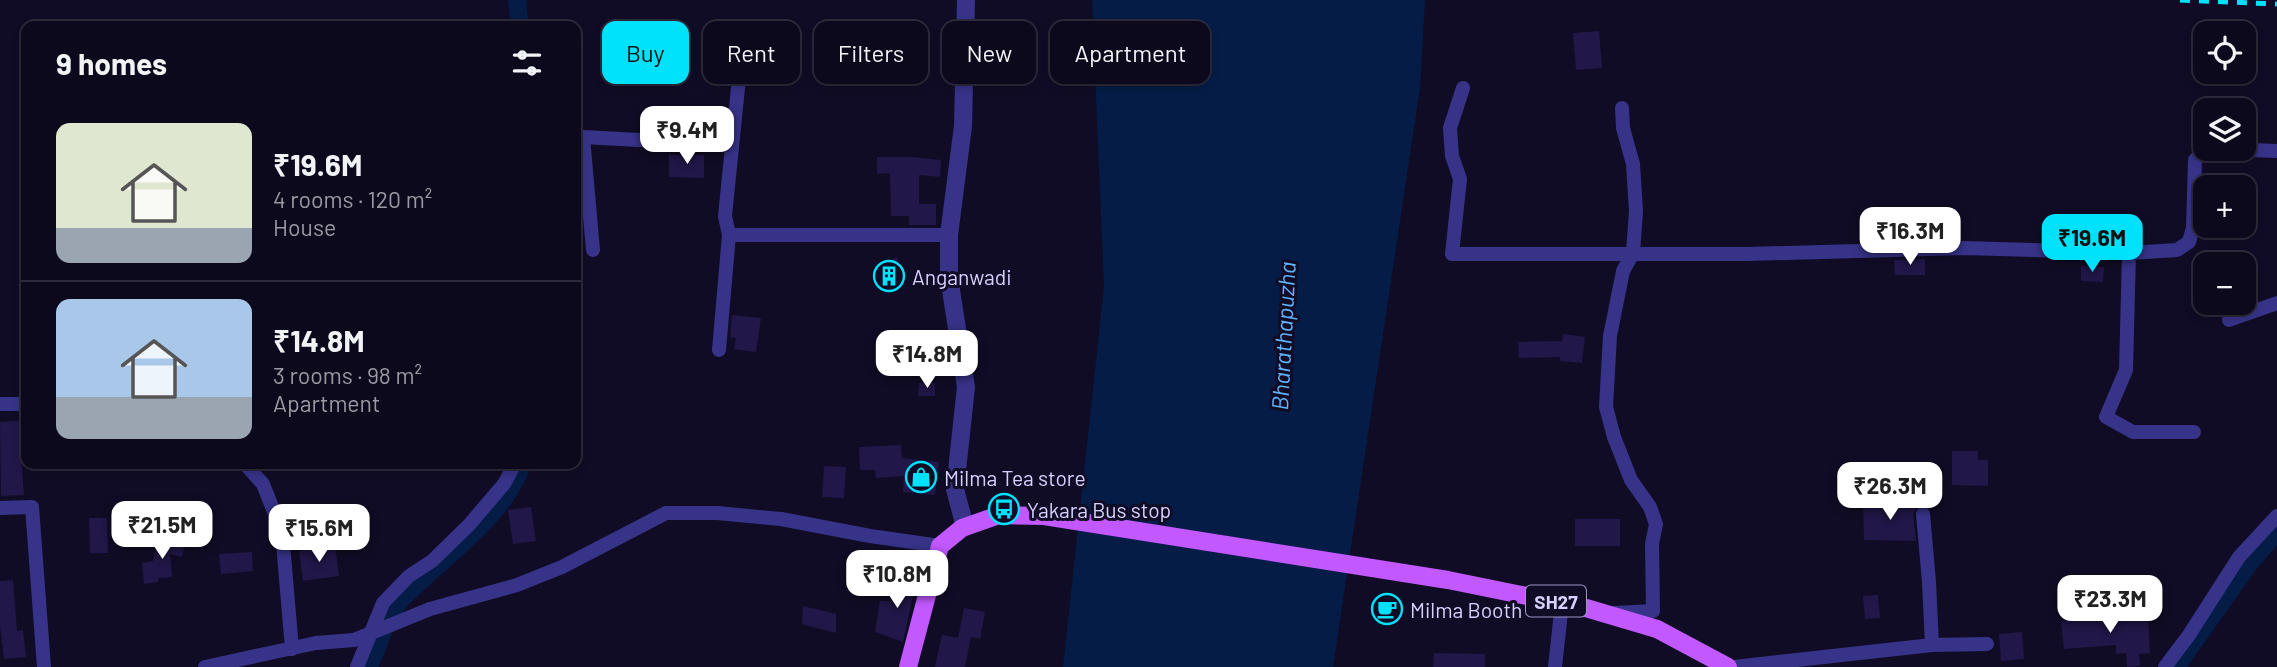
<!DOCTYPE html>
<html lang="en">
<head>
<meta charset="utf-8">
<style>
  body { margin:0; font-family:Barlow,sans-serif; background:#1b1729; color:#f1f3f6; height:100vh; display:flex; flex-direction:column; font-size:26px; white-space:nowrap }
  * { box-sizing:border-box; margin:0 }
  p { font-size:23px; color:#9a9aa3 }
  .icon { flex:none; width:38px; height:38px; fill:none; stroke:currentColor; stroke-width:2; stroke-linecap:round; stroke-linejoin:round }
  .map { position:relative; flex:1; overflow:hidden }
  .side { position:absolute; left:21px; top:21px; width:560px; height:448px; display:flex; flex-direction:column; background:#0d091c; border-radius:14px; box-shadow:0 4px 10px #0003,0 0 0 2px #2d2a3b }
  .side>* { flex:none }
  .guide { position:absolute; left:602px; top:21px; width:665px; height:63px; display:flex; gap:14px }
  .tools { position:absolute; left:2193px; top:21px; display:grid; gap:14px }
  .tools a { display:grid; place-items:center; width:63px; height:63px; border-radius:14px; background:#0d091c; box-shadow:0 4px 10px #0003,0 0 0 2px #2d2a3b; font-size:35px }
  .price { position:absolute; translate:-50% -60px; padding:0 16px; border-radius:14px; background:#fff; color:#222; font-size:23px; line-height:46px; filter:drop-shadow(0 2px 4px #0008) }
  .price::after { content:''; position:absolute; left:50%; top:42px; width:21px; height:16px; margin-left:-10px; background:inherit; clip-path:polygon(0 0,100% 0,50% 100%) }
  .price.current { background:#00e1fc; color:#111 }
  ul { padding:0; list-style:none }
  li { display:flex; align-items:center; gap:21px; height:175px; padding:0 35px }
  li+li { border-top:2px solid #2d2a3b }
  li span { display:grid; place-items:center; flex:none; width:196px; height:140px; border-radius:14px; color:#555 }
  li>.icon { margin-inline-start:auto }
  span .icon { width:84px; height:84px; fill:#fffc; stroke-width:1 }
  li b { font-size:30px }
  h2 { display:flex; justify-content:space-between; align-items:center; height:84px; padding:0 35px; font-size:30px }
  .tag { padding:0 24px; border-radius:14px; background:#0d091c; box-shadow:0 4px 10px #0003,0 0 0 2px #2d2a3b; font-size:24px; line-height:63px }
  .tag.current { background:#00e1fc; color:#111 }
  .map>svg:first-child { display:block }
</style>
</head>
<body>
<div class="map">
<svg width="2277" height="667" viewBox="0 0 2277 667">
  <rect width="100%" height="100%" fill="#110c26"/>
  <!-- water -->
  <path fill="#051c46" d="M1092 0H1425L1420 88 1333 667H1063L1104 287Z"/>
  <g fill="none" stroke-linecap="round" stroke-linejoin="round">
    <!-- canal -->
    <path stroke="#051c46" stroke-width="18" d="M517 0 520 26
      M369 667 389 617 399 602C441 558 500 522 523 464
      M2176 667 2252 560 2277 532"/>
  </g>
  <!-- building -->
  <path fill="#211748" d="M1599 31 1602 68 1576 70 1573 33Z
    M717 36 740 37 738 59 716 58Z
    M669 155H704V178L669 177Z
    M877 157H912L941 160 940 177 919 175V204H936V225H909V216H891L890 173 877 174Z
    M897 257 905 280 882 289 873 271Z
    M1925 259V275H1895L1894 260Z
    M2081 266 2104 267 2103 282 2081 281Z
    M732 315 761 318 756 352 734 349 736 338 730 337Z
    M1563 334 1585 337 1582 363 1560 361V357L1519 358 1518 342 1562 341Z
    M919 383H935V396H918Z
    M26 420V442H20L24 495 1 496 0 422Z
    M901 445 902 458 939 462 935 495 903 492 904 476 876 478 875 470H860L859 447Z
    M1952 451H1978V460H1988V486L1952 485Z
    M824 466 846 467 844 498 822 497Z
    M1920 503 1913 514 1916 541 1864 540 1863 505Z
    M531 507 536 541 513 544 508 510Z
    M89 518H107L108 553H90Z
    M1575 519H1620V546H1575Z
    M157 538 185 544 182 557 170 554 172 577 158 578V582L144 584 142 563 153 561Z
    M335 546 339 576 303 581 299 551Z
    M252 552 253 571 221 574 219 554Z
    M900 572H918L903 642 875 632 880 601H900Z
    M13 580 17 631 23 630 26 657 4 659 0 626V581Z
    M1878 595 1880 618 1865 619 1863 596Z
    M803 606 836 614V633L802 624Z
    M964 608 985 612 980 639 971 637 965 667H935L942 635 958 638Z
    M2148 615 2150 653 2139 654 2140 666 2127 667 2126 653 2116 654V645L2064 649 2061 621Z
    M2022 632 2024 659 2001 661 1999 634Z
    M1434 653 1485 654V667H1433Z"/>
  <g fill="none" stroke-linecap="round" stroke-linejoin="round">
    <!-- minor -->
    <path stroke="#373389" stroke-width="14" d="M1463 88 1450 128 1452 156 1460 179 1452 254H1748L1964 248 2129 253 2177 250 2189 242 2193 228 2195 160 2207 149
      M2226 149 2277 151
      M729 235 725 216 739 78
      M593 250 583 137 732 145
      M2129 253 2126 370 2106 417 2133 432H2194
      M2229 320 2277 303
      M719 350 729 235H949
      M0 404H26
      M245 464 263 484 282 532 292 649
      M0 508 32 507 44 667
      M1923 514 1929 582 1932 645
      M1615 613 1653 611 1652 544 1656 524 1650 507 1631 480 1614 437 1606 407 1610 336 1623 271 1633 253 1636 211 1633 164 1623 128 1622 108
      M205 667 316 643 354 640 430 609 517 585 562 567 666 513H717L781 519 870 536 940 546
      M357 667 383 603 409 576 432 561 469 525 504 484 515 464
      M1555 667 1562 603
      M1734 667 1932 645 1987 644
      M2165 667 2189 635 2239 557 2277 516"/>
    <!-- tertiary -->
    <path stroke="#373389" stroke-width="18" d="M965 527 955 489 966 387 949 277V235L963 126 966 0"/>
    <!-- primary -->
    <path stroke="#c258ff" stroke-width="18" d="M908 667 940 546 962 528 999 515 1044 516 1448 580 1586 608 1657 629 1728 667"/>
    <!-- rail -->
    <path stroke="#00e1fc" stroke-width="5" stroke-dasharray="10 9" stroke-linecap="butt" d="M2180 0 2277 4"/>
  </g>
  <!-- icons -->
  <defs>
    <g id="building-ring" transform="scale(1.575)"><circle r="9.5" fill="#110c26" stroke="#00e1fc" stroke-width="1.5"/><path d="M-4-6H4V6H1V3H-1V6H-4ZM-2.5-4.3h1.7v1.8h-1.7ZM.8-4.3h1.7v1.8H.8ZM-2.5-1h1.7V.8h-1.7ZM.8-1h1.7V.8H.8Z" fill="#00e1fc"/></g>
    <g id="shop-ring" transform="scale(1.575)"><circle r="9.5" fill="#110c26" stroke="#00e1fc" stroke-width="1.5"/><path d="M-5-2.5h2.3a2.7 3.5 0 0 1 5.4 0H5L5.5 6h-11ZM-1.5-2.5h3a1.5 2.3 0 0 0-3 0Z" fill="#00e1fc"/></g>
    <g id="bus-ring" transform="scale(1.575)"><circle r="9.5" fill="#110c26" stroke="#00e1fc" stroke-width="1.5"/><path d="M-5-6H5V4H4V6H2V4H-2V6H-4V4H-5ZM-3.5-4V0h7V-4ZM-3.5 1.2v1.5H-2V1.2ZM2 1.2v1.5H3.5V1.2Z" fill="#00e1fc"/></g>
    <g id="cafe-ring" transform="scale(1.575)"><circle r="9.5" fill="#110c26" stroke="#00e1fc" stroke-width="1.5"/><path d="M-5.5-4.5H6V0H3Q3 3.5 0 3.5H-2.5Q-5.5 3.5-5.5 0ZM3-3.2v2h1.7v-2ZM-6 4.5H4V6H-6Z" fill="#00e1fc"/></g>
  </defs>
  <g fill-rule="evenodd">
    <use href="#building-ring" x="889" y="276"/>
    <use href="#shop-ring" x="921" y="477"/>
    <use href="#bus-ring" x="1004" y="509"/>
    <use href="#cafe-ring" x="1387" y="609"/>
  </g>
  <g text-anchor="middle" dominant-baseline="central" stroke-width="6" stroke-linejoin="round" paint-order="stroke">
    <!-- shield labels -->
    <rect fill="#110c26" stroke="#9c96be" stroke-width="2" x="1526" y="585.5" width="60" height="31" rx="5"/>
    <g font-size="19" font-weight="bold" fill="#d7d1ff">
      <text x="1556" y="601">SH27</text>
    </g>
    <!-- poi labels -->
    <g font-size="21" fill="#d7d1ff" stroke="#110c26" text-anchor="start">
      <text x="912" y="276">Anganwadi</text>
      <text x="944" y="477">Milma Tea store</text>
      <text x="1027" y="509">Yakara Bus stop</text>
      <text x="1410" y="609">Milma Booth</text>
    </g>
    <!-- water labels -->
    <g font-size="23" font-style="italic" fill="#5fb4ff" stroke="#110c26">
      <text transform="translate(1283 336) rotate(-87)">Bharathapuzha</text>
    </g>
  </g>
</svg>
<div class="tools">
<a><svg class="icon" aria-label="locate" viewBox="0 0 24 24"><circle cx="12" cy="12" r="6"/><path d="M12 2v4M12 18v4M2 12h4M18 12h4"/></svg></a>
<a><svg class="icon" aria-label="layers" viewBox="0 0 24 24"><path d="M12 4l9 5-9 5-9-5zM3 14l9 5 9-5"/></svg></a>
<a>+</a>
<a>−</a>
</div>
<b class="price" style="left:687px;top:166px">₹9.4M</b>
<b class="price" style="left:1910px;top:267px">₹16.3M</b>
<b class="price current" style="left:2092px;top:274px">₹19.6M</b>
<b class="price" style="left:927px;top:390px">₹14.8M</b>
<b class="price" style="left:1890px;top:522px">₹26.3M</b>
<b class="price" style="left:162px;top:561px">₹21.5M</b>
<b class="price" style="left:319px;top:564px">₹15.6M</b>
<b class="price" style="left:897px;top:610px">₹10.8M</b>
<b class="price" style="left:2110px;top:635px">₹23.3M</b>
<div class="guide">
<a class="tag current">Buy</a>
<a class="tag">Rent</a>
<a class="tag">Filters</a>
<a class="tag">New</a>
<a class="tag">Apartment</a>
</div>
<section class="side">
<h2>9 homes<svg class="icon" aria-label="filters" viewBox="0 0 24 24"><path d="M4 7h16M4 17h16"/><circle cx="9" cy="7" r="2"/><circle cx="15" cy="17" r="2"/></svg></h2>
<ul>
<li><span style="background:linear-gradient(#dfe7d0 75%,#9aa5b1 0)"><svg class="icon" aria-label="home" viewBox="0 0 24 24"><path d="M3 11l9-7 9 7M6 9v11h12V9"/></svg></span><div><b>₹19.6M</b><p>4 rooms · 120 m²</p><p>House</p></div></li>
<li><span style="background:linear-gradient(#a9c7e8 70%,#9aa5b1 0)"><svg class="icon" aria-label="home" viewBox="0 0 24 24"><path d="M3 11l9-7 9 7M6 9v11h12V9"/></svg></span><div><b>₹14.8M</b><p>3 rooms · 98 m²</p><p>Apartment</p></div></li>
</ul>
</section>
</div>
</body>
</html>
